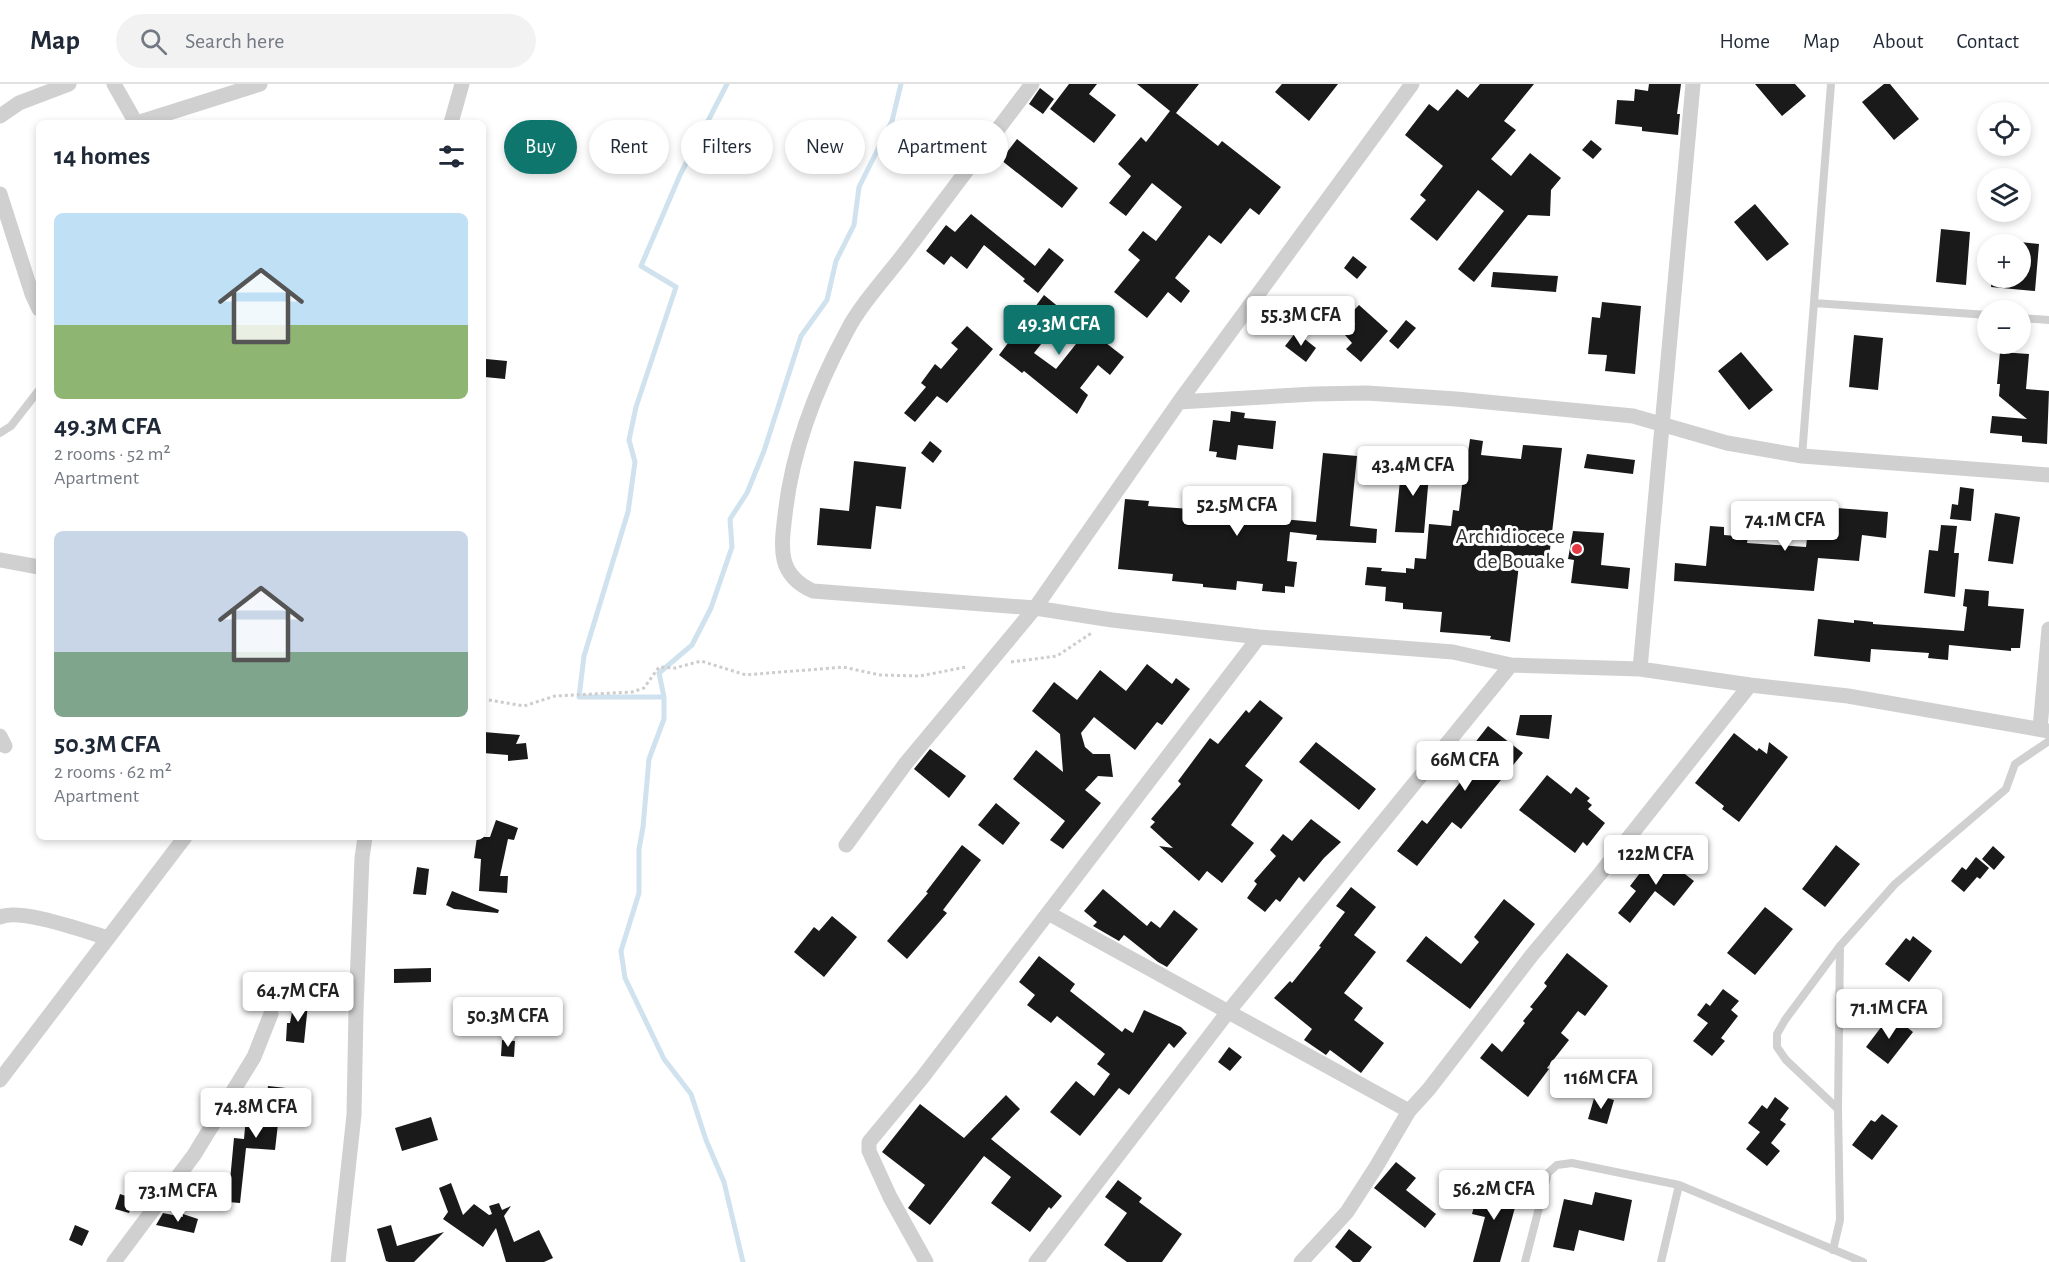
<!DOCTYPE html>
<html lang="en">
<head>
<meta charset="utf-8">
<style>
  body { margin:0; font-family:"Alegreya Sans",sans-serif; background:#f2f2f3; color:#1f2937; height:100vh; display:flex; flex-direction:column; font-size:22px; white-space:nowrap }
  * { box-sizing:border-box; margin:0 }
  p { font-size:20px; color:#747a83 }
  .icon { flex:none; width:33px; height:33px; fill:none; stroke:currentColor; stroke-width:2; stroke-linecap:round; stroke-linejoin:round }
  .map { position:relative; flex:1; overflow:hidden }
  .panel { position:absolute; left:36px; top:36px; width:450px; height:720px; display:flex; flex-direction:column; background:#fff; border-radius:9px; box-shadow:0 3px 9px #0003 }
  .panel>* { flex:none }
  .guide { position:absolute; left:504px; top:36px; width:570px; height:54px; display:flex; gap:12px }
  .fabs { position:absolute; left:1977px; top:18px; display:grid; gap:12px }
  .fabs a { display:grid; place-items:center; width:54px; height:54px; border-radius:50%; background:#fff; box-shadow:0 3px 9px #0003; font-size:30px }
  .price { position:absolute; translate:-50% -51px; padding:0 14px; border-radius:6px; background:#fff; color:#222; font-size:20px; line-height:39px; filter:drop-shadow(0 2px 3px #0008) }
  .price::after { content:''; position:absolute; left:50%; top:36px; width:18px; height:14px; margin-left:-9px; background:inherit; clip-path:polygon(0 0,100% 0,50% 100%) }
  .price.active { background:#0f766e; color:#fff }
  ul { padding:0; list-style:none }
  li { display:grid; align-content:center; gap:12px; height:318px; padding:0 18px }
  li span { display:grid; place-items:center; height:186px; border-radius:9px; color:#555 }
  li>.icon { margin-inline-start:auto }
  span .icon { width:108px; height:108px; fill:#fffc; stroke-width:1 }
  li b { font-size:26px }
  h2 { display:flex; justify-content:space-between; align-items:center; height:72px; padding:0 18px; font-size:26px }
  .tag { padding:0 21px; border-radius:27px; background:#fff; box-shadow:0 3px 9px #0003; font-size:21px; line-height:54px }
  .tag.active { background:#0f766e; color:#fff }
  header { display:flex; align-items:center; gap:36px; box-sizing:border-box; height:84px; padding:0 30px; background:#fff; border-bottom:2px solid #e0e1e3 }
  header strong { font-size:28px }
  nav { display:flex; gap:33px; margin-inline-start:auto; font-size:21px }
  .search { width:420px; height:54px; background:#f2f2f3; display:flex; align-items:center; gap:15px; box-sizing:border-box; padding:0 21px; border-radius:33px; color:#747a83; font-size:22px }
  .map>svg:first-child { display:block }
</style>
</head>
<body>
<header>
<strong>Map</strong>
<div class="search"><svg class="icon" aria-label="search" viewBox="0 0 24 24"><circle cx="10" cy="10" r="6"/><path d="M15 15l6 6"/></svg>Search here</div>
<nav><a>Home</a><a>Map</a><a>About</a><a>Contact</a></nav>
</header>
<div class="map">
<svg width="2049" height="1178" viewBox="0 0 2049 1178">
  <rect width="100%" height="100%" fill="#fff"/>
  <g fill="none" stroke-linecap="round" stroke-linejoin="round">
    <!-- stream -->
    <path stroke="#cfe2ee" stroke-width="5" d="M664 613H579L584 572 628 428 635 378 629 356 636 323 676 203 641 182 680 91 727 0
      M743 1178 724 1098 706 1056 691 1010 664 975 625 894 621 867 639 809V765L643 743 649 675 664 635V613L659 589 692 561 711 524 732 463 730 435 747 409 764 367 801 252 827 216 836 177 854 141 859 103 892 37 901 0"/>
  </g>
  <!-- building -->
  <path fill="#1a1a1a" d="M1069 0H1097L1089 10 1116 31 1094 59 1050 25Z
    M1137 0H1199L1176 29 1218 62 1222 57 1281 103 1259 131 1250 124 1221 160 1209 151 1175 194 1190 207 1181 219 1168 208 1147 234 1114 208 1140 176 1128 166 1143 147 1156 157 1182 123 1152 99 1126 132 1109 119 1131 92 1118 80 1141 53 1146 58 1170 27Z
    M1282 0H1338L1309 37 1275 8Z
    M1480 0H1534L1504 37 1516 46 1491 75 1511 92 1530 69 1561 94 1551 106 1550 132 1528 131 1474 198 1458 185 1504 127 1478 106 1437 157 1410 135 1426 116 1420 111 1443 82 1405 51 1429 20 1438 27 1457 5 1468 14Z
    M1649 0H1681L1677 30H1680L1678 51 1642 47V43L1615 40 1617 16 1634 17 1635 5 1648 7Z
    M1755 0H1795L1806 12 1782 32Z
    M1884 0H1890L1919 35 1894 56 1862 18Z
    M1040 4 1054 15 1043 30 1029 20Z
    M1017 55 1078 104 1062 124 1001 76Z
    M1591 56 1602 65 1593 75 1582 66Z
    M1755 120 1789 160 1767 177 1734 138Z
    M971 130 1035 182 1049 164 1064 176 1038 209 1023 197 1025 195 984 161 967 185 951 172 944 181 926 167 946 141 955 148Z
    M1941 145 1970 148 1966 201 1936 198Z
    M2020 158 2039 160 2035 207 1991 203 1992 194H2020Z
    M1353 172 1367 183 1357 195 1344 184Z
    M1493 188 1558 192 1556 208 1491 203Z
    M1044 211 1066 229 1034 269 1056 285 1088 245 1124 273 1110 291 1098 281 1080 304 1088 311 1077 330 1024 287 1022 289 999 271Z
    M1602 218 1641 222 1635 290 1605 287 1607 271 1588 270 1592 233 1600 234Z
    M1359 221 1388 247 1361 278 1346 265 1352 259 1345 251 1355 240 1347 233Z
    M1406 236 1416 244 1398 265 1389 257Z
    M967 242 993 265 947 319 937 312 915 338 904 329 926 303 921 299 935 280 941 285 958 265 951 259Z
    M1296 248 1316 264 1306 278 1285 262Z
    M1854 251 1883 254 1878 306 1849 303Z
    M1741 268 1773 306 1749 326 1718 287Z
    M2000 268 2029 270 2026 305 2049 307 2047 360 2022 358V352L1990 349 1992 332 2027 335 1999 312 2000 300H1997Z
    M486 275 507 277 505 295 485 293Z
    M1231 327 1245 329 1244 334 1276 337 1273 365 1238 361 1236 376 1216 373 1217 368 1209 367 1213 336 1230 338Z
    M1470 355 1483 357 1481 371 1521 375 1523 361 1562 364 1549 474 1520 472 1510 558 1490 555 1491 552 1440 548 1442 528 1403 525V519L1385 517 1386 503 1365 501 1367 483 1382 484 1381 487 1406 489V484L1414 485 1415 474 1426 475 1429 440 1451 442 1453 426 1459 427 1465 376H1467Z
    M930 357 942 367 933 379 921 369Z
    M1323 369 1357 372 1350 442 1377 445 1376 459 1316 456 1317 451 1290 448 1287 477 1297 478 1294 503 1285 502V509L1262 507 1263 500 1237 497 1236 506 1203 503V500L1172 497 1173 490 1118 485 1125 415 1149 417 1148 422 1234 428V431L1316 438Z
    M1587 370 1635 376 1633 390 1584 384Z
    M1402 376 1430 379 1424 449 1395 448Z
    M854 377 906 383 901 425 876 422 871 465 817 461 820 424 849 427Z
    M1960 403 1974 405 1971 437 1950 435 1952 420 1958 421Z
    M1811 422 1888 428 1886 454 1862 451 1859 477 1818 474 1814 507 1674 497 1675 479 1706 482 1710 442 1724 443V451L1748 453 1747 459 1806 463Z
    M1995 429 2020 433 2013 480 1988 477Z
    M1941 441 1957 442 1954 469H1959L1955 513 1924 509 1929 466 1938 467Z
    M1573 447 1604 449 1601 481 1630 484 1628 505 1571 499 1574 476 1568 475Z
    M1965 505 1989 507 1988 522 2024 525 2020 564H2011V567L1949 561 1948 576 1928 574 1929 569 1871 565 1870 578 1814 572 1818 535 1854 539V536L1873 538V540L1964 547 1967 523 1963 522Z
    M1147 580 1172 600 1176 594 1190 605 1162 641 1157 638 1135 666 1094 633 1081 649 1085 663 1093 670H1110L1113 693 1098 692 1085 706 1101 719 1063 765 1050 756 1065 737 1013 695 1036 666 1063 688 1060 650 1032 627 1054 598 1077 616 1100 586 1126 607Z
    M1260 616 1283 634 1245 682 1263 696 1231 741 1254 759 1222 799 1207 787 1199 797 1159 762 1173 764 1150 743 1155 738 1151 735 1181 700 1178 697 1210 654 1218 660 1246 626 1249 629Z
    M1520 631H1552L1549 655 1516 651Z
    M1488 642 1523 669 1461 745 1452 738 1417 782 1397 767 1422 736 1427 740 1466 691 1456 683Z
    M484 648 520 651 516 660 526 659 528 675 508 677V671L483 669Z
    M1734 649 1757 667 1759 664 1767 670 1769 658 1788 673 1739 738 1722 725 1724 722 1695 699Z
    M1316 658 1376 705 1359 726 1299 678Z
    M930 665 966 692 949 714 914 685Z
    M1547 691 1571 710 1576 703 1590 714 1587 717 1592 721 1588 725 1605 739 1587 762 1583 758 1575 769 1519 726Z
    M996 719 1020 739 1003 761 978 741Z
    M1311 735 1341 758 1324 774 1304 798 1299 793 1280 818 1276 815 1265 828 1247 814 1257 800 1254 797 1276 772 1270 766 1283 750 1292 757Z
    M496 736 518 744 514 756 508 755 500 792H508L507 809 479 807 481 775 474 774 477 753H490Z
    M962 761 981 776 943 826 947 829 907 875 887 857 928 809 926 808Z
    M1836 761 1860 780 1825 823 1802 805Z
    M1993 762 2005 773 1994 786 1982 775Z
    M1656 768 1694 797 1674 822 1655 807 1630 839 1618 829 1636 807 1630 802Z
    M1976 773 1989 784 1980 795 1977 793 1964 808 1951 797 1962 783 1966 786Z
    M417 783 429 785 426 811 413 810Z
    M1351 803 1376 823 1354 851 1376 868 1344 909 1363 924 1354 936 1384 959 1361 989 1330 966 1326 971 1304 956 1312 945 1274 914 1290 897 1292 899 1321 863 1319 862 1345 828 1336 822Z
    M1103 805 1147 842 1151 837 1160 844 1174 826 1198 845 1167 883 1158 878 1124 851 1119 857 1093 842 1097 838 1084 827Z
    M452 807 499 826 498 829 454 825 446 821Z
    M1504 815 1535 840 1470 925 1406 877 1426 852 1461 880 1479 858 1474 853Z
    M1765 823 1793 845 1755 891 1727 869Z
    M832 832 857 853 824 893 794 868 814 843 819 847Z
    M1913 852 1932 867 1909 898 1885 880 1906 854 1910 857Z
    M1567 869 1608 902 1585 932 1578 927 1561 949 1569 956 1547 984 1549 985 1528 1013 1480 974 1492 959 1502 968 1525 939 1523 937 1533 925 1530 923 1547 902 1544 899Z
    M1039 872 1075 900 1070 907 1122 948 1125 944 1133 949 1144 926 1181 943 1187 949 1174 964 1169 959 1129 1011 1119 1004 1080 1052 1050 1028 1076 997 1094 1012 1110 990 1097 980 1105 970 1057 932 1051 939 1027 921 1035 911 1019 898Z
    M431 884V898L394 899V885Z
    M1723 905 1739 917 1731 926 1738 932 1721 954 1725 957 1712 972 1693 957 1708 939 1697 931 1706 919 1710 922Z
    M294 917 308 920 304 959 286 957 287 939H290Z
    M1894 933 1913 948 1888 980 1866 963 1885 938 1889 940Z
    M502 956 515 957 514 973 501 972Z
    M1229 963 1242 973 1230 987 1218 978Z
    M268 1002 286 1004 284 1022H280L275 1066 246 1064 240 1119 228 1118 234 1054 244 1055 246 1033 264 1035Z
    M1006 1011 1020 1025 991 1055 1062 1112 1051 1125 1049 1123 1030 1148 991 1119 1011 1093 984 1072 930 1141 908 1124 925 1101 882 1068 920 1020 964 1054Z
    M1595 1011 1614 1016 1607 1040 1588 1035Z
    M1775 1013 1789 1024 1780 1036 1786 1040 1771 1059 1780 1067 1767 1082 1746 1065 1760 1048 1748 1039 1762 1021 1767 1025Z
    M1882 1030 1898 1042 1872 1076 1852 1061 1871 1036 1875 1038Z
    M431 1033 438 1056 402 1067 395 1044Z
    M1396 1078 1416 1094 1406 1106 1436 1130 1425 1144 1374 1104Z
    M1118 1096 1142 1114 1139 1118 1182 1150 1162 1178H1127L1104 1161 1127 1129 1105 1113Z
    M451 1099 463 1131 474 1120 489 1131 492 1130 489 1122 499 1119 502 1126 511 1122 504 1132 514 1158 539 1146 553 1174 544 1178H506L496 1144 483 1163 443 1135 448 1128 439 1104Z
    M1480 1100 1519 1109 1500 1178H1473L1485 1133 1472 1130Z
    M1595 1108 1632 1116 1624 1157 1579 1146 1574 1167 1553 1163 1564 1115 1592 1121Z
    M120 1110 134 1115 129 1129 115 1125Z
    M163 1129 183 1133V1130L198 1135 194 1149 156 1141Z
    M75 1141 89 1147 82 1162 69 1156Z
    M391 1141 397 1162 444 1148 414 1178H389L386 1177 377 1145Z
    M1349 1145 1372 1163 1360 1178H1353L1335 1163Z"/>
  <g fill="none" stroke-linecap="round" stroke-linejoin="round">
    <!-- path -->
    <path stroke="#cdcdcd" stroke-width="3" stroke-dasharray="3 3" stroke-linecap="butt" d="M1011 578 1057 572 1093 548
      M483 615 524 622 555 612 632 608 644 604 659 583 675 584 701 577 746 591 843 583 880 591 920 592 966 583"/>
    <!-- service -->
    <path stroke="#d0d0d0" stroke-width="8" d="M1814 219 1988 231
      M2020 234 2049 236
      M0 349 11 342 39 306
      M1802 372 1831 0
      M1838 1025 1786 976 1777 963V950L1785 936 1840 862 1895 800 2006 705 2015 680 2049 657
      M1833 1166 1840 1136 1838 1025 1840 862
      M1525 1178 1548 1089 1557 1081 1572 1079 1679 1101 1863 1178
      M1661 1178 1679 1101"/>
    <!-- minor -->
    <path stroke="#d0d0d0" stroke-width="15" d="M114 0 136 39
      M1032 0C990 56 948 111 906 167 888 191 860 221 847 247 816 304 792 366 785 431 781 464 777 491 813 507L1035 524 1112 536 1259 553 1453 568 1511 581 1640 585 1750 601 1848 612 2049 647
      M0 32 19 19 69 0
      M137 39 260 0
      M451 39 462 0
      M0 110 32 210 39 225
      M1179 318 1314 310 1367 309 1456 315 1633 332 1727 359 1802 372 2049 391
      M0 476 39 483
      M1640 585 1693 0
      M2040 644 2049 545
      M0 652 5 662
      M846 761 906 679 1035 524 1179 318 1412 0
      M1048 829 1409 1027
      M0 833C21 824 84 847 108 854
      M0 996 185 753
      M114 1178 194 1071 254 973 271 930
      M338 1178 354 1031 356 926 362 774 365 753
      M926 1178 890 1113 869 1067V1058L922 994 1259 553
      M1036 1178 1228 928 1511 581
      M1301 1178 1347 1128 1376 1083 1409 1027 1429 1005 1532 871 1599 791 1750 601"/>
  </g>
  <!-- markers -->
  <circle fill="#e63946" stroke="#fff" stroke-width="2" cx="1577" cy="465" r="6"/>
  <g text-anchor="middle" dominant-baseline="central" stroke-width="6" stroke-linejoin="round" paint-order="stroke">
    <!-- poi labels -->
    <g font-size="22" fill="#333" stroke="#fff" text-anchor="end">
      <text x="1565" y="452">Archidiocece<tspan x="1565" dy="25">de Bouake</tspan></text>
    </g>
  </g>
</svg>
<div class="fabs">
<a><svg class="icon" aria-label="locate" viewBox="0 0 24 24"><circle cx="12" cy="12" r="6"/><path d="M12 2v4M12 18v4M2 12h4M18 12h4"/></svg></a>
<a><svg class="icon" aria-label="layers" viewBox="0 0 24 24"><path d="M12 4l9 5-9 5-9-5zM3 14l9 5 9-5"/></svg></a>
<a>+</a>
<a>−</a>
</div>
<b class="price" style="left:1301px;top:263px">55.3M CFA</b>
<b class="price active" style="left:1059px;top:272px">49.3M CFA</b>
<b class="price" style="left:1413px;top:413px">43.4M CFA</b>
<b class="price" style="left:1237px;top:453px">52.5M CFA</b>
<b class="price" style="left:1785px;top:468px">74.1M CFA</b>
<b class="price" style="left:1465px;top:708px">66M CFA</b>
<b class="price" style="left:1656px;top:802px">122M CFA</b>
<b class="price" style="left:298px;top:939px">64.7M CFA</b>
<b class="price" style="left:1889px;top:956px">71.1M CFA</b>
<b class="price" style="left:508px;top:964px">50.3M CFA</b>
<b class="price" style="left:1601px;top:1026px">116M CFA</b>
<b class="price" style="left:256px;top:1055px">74.8M CFA</b>
<b class="price" style="left:1494px;top:1137px">56.2M CFA</b>
<b class="price" style="left:178px;top:1139px">73.1M CFA</b>
<div class="guide">
<a class="tag active">Buy</a>
<a class="tag">Rent</a>
<a class="tag">Filters</a>
<a class="tag">New</a>
<a class="tag">Apartment</a>
</div>
<section class="panel">
<h2>14 homes<svg class="icon" aria-label="filters" viewBox="0 0 24 24"><path d="M4 7h16M4 17h16"/><circle cx="9" cy="7" r="2"/><circle cx="15" cy="17" r="2"/></svg></h2>
<ul>
<li><span style="background:linear-gradient(#bfe0f5 60%,#8fb573 0)"><svg class="icon" aria-label="home" viewBox="0 0 24 24"><path d="M3 11l9-7 9 7M6 9v11h12V9"/></svg></span><div><b>49.3M CFA</b><p>2 rooms · 52 m²</p><p>Apartment</p></div></li>
<li><span style="background:linear-gradient(#c9d6e8 65%,#7fa58c 0)"><svg class="icon" aria-label="home" viewBox="0 0 24 24"><path d="M3 11l9-7 9 7M6 9v11h12V9"/></svg></span><div><b>50.3M CFA</b><p>2 rooms · 62 m²</p><p>Apartment</p></div></li>
</ul>
</section>
</div>
</body>
</html>
